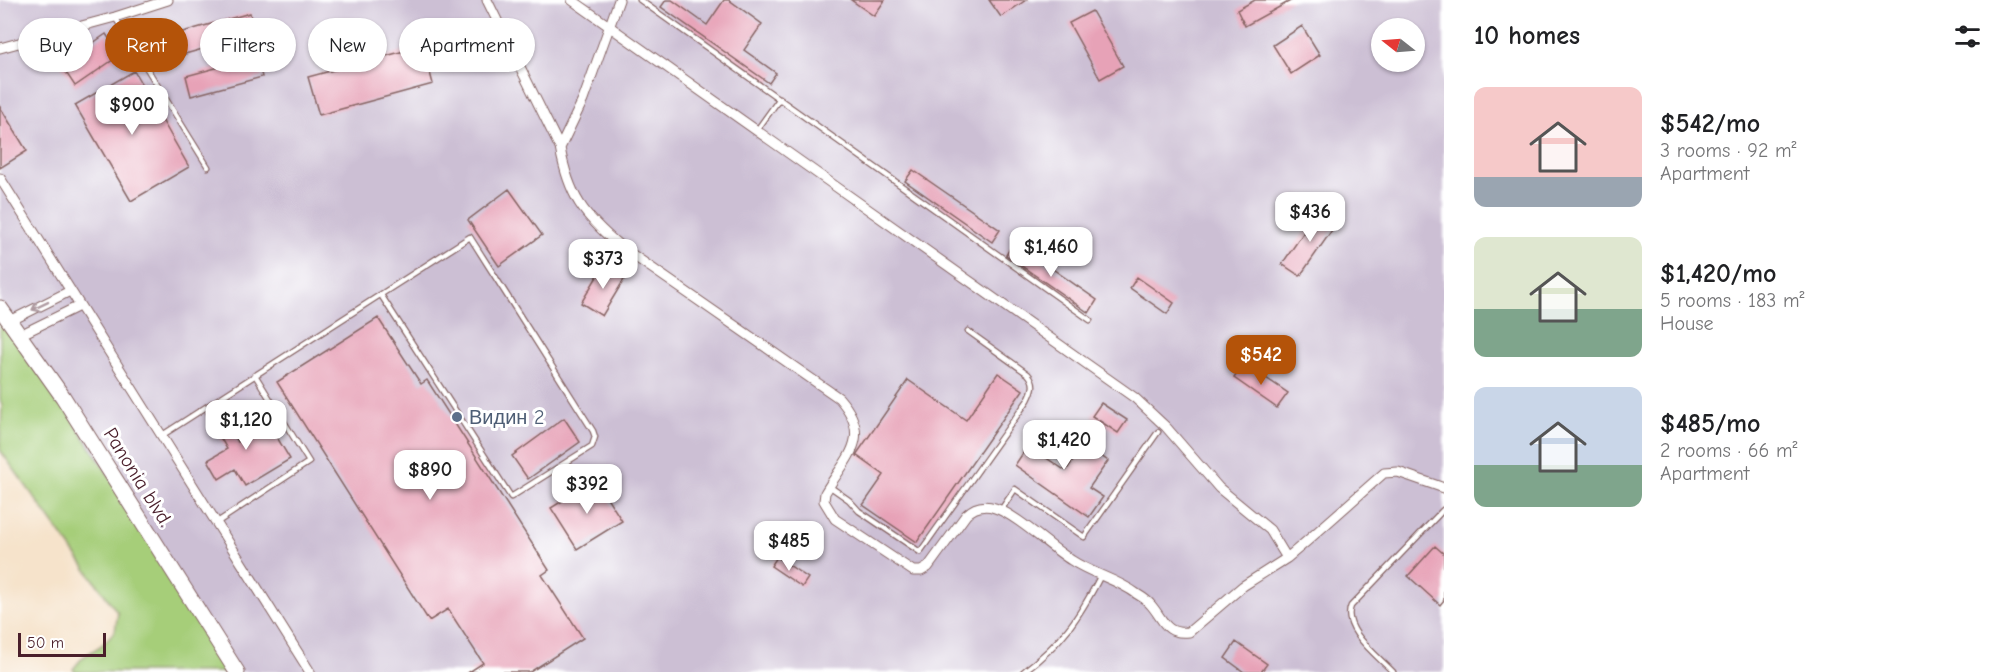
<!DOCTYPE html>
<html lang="en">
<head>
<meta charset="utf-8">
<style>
  body { margin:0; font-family:"Comic Neue",sans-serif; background:#f6f6f6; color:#202124; height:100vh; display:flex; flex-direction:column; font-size:22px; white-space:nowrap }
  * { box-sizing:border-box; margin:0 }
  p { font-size:20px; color:#757577 }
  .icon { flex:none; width:33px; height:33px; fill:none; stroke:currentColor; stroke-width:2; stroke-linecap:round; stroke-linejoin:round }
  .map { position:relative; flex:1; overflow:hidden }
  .details { display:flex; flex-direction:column; background:#fff; width:570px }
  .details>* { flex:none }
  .guide { position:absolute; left:18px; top:18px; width:570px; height:54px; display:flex; gap:12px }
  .needle { width:39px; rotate:287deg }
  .controls { position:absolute; left:1371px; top:18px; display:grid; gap:12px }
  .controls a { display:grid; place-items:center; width:54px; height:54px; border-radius:50%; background:#fff; box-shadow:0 2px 4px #0004; font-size:30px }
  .scale { position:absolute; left:18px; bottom:15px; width:88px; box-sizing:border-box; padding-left:6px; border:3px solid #4a1f2b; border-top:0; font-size:16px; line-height:21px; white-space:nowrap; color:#4a1f2b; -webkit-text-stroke:4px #fff; paint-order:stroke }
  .price { position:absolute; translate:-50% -51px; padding:0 14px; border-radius:12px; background:#fff; color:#222; font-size:20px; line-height:39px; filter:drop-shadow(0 2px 3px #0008) }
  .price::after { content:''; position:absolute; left:50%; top:36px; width:18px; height:14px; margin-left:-9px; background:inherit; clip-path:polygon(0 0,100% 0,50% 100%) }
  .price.on { background:#b45309; color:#fff }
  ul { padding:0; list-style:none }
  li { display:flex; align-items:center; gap:18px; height:150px; padding:0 30px }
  li span { display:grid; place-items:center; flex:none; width:168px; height:120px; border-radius:12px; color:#555 }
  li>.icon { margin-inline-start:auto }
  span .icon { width:72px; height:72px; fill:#fffc; stroke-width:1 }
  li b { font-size:26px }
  h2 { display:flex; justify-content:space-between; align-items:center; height:72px; padding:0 30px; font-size:26px }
  .pill { padding:0 21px; border-radius:27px; background:#fff; box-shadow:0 2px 4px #0004; font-size:21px; line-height:54px }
  .pill.on { background:#b45309; color:#fff }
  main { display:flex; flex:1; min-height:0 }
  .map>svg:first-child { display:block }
</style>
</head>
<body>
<main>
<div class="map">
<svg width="1444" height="672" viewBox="0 0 1444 672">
  <rect width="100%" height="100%" fill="#fff"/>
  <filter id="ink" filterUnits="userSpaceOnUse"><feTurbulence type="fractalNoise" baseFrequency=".0167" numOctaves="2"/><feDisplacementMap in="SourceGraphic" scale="12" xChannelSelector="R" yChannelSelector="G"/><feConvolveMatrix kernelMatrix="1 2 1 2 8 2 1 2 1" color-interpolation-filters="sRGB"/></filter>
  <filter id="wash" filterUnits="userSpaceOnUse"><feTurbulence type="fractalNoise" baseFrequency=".008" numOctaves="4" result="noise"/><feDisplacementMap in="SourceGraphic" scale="24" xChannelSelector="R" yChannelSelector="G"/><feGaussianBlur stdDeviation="1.35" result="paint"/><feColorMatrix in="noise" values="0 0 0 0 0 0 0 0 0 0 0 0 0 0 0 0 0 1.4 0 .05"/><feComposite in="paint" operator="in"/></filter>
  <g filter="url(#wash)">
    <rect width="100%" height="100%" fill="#f6e3cb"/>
    <!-- industrial -->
    <path fill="#ccbfd4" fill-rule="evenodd" d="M0 0H1444V672H237L0 308ZM1382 28H1414V62H1382Z"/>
    <!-- green -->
    <path fill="#a6ce79" stroke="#787652" stroke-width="1.5" d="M0 308 237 672H75L73 669 83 657 102 645 115 631 118 613 0 450 2 406 0 400Z"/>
    <g id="blocks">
      <!-- building -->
      <path fill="#e7a2b7" d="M666 0H672L707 25 724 0H729L762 24 744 50 776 73 769 83 661 7Z
        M851 0H885L874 16Z
        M989 0H1026L1001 17Z
        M1255 0H1292L1245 26 1237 10Z
        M1092 11 1123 66 1100 79 1069 23Z
        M250 13 256 34 153 63 147 42Z
        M1302 26 1320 55 1291 74 1273 45Z
        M106 34 120 55 75 86 61 65Z
        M423 46 433 84 319 115 308 77Z
        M257 57 262 77 191 96 186 76Z
        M134 71 189 167 131 201 75 105Z
        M0 107 27 151 0 168Z
        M913 170 1000 230 992 242 905 181Z
        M509 189 542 235 499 266 468 220Z
        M1319 210 1337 223 1300 276 1282 264Z
        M1014 242 1097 300 1089 313 1006 255Z
        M604 265 625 278 602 316 581 303Z
        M1137 277 1174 303 1167 314 1130 288Z
        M378 318 421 384 427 380 549 570 542 575 583 638 530 672H469L483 663 448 609 429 621 277 382Z
        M1244 363 1288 393 1277 408 1234 378Z
        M998 373 1023 390 917 542 863 505 884 475 856 455 908 380 966 420Z
        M1101 403 1127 420 1118 433 1092 416Z
        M217 406 238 442 269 424 290 459 245 486 235 469 219 479 208 460 227 449 206 413Z
        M564 418 580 442 528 479 512 456Z
        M1043 423 1060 435 1045 457 1066 471 1084 444 1108 461 1089 488 1103 497 1089 517 1015 465Z
        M596 480 622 521 577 549 551 508Z
        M1435 546 1444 554V600L1440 605 1408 576Z
        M777 557 808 578 802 587 771 566Z
        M1236 642 1267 664 1261 672H1244L1225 658Z"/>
    </g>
  </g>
  <g filter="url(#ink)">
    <use href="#blocks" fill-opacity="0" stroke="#866463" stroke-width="1.5"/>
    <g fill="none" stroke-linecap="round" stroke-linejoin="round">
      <!-- lane casing -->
      <g stroke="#866463" stroke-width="7">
        <path id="lane" d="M640 0 1090 320
          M115 17 208 167
          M757 130 780 98
          M161 436 470 237 593 431 595 437 592 446 511 497 381 295
          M829 486 849 500 859 511 920 552 1028 400C1033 390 1036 383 1028 374L968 331
          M1001 510 1015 489 1084 537 1158 432
          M216 523 309 462 255 375
          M1023 672C1062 643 1079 618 1101 575
          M1393 672C1378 656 1341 629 1351 606L1443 510"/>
      </g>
      <!-- street casing -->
      <g stroke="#866463" stroke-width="11">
        <path id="street" d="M487 0 560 148 583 100 619 0
          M572 0 1135 398 1166 427 1219 488 1270 530 1287 558
          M0 48 115 17 168 0
          M560 148C569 196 583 215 620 246L839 398C874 438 846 457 825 493L824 501 835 519 913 571H921L928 567 966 515C974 507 983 504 995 508 1017 515 1050 547 1071 560 1092 574 1117 579 1137 594 1142 597 1148 601 1151 605 1164 620 1165 635 1189 632L1243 586 1287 558 1307 541 1384 473 1398 472 1444 488
          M0 178 310 672
          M10 321 70 291
          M20 335 79 306"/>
      </g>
      <!-- primary casing -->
      <g stroke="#866463" stroke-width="17">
        <path id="primary" d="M0 308 63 397 237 672"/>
      </g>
      <!-- lane -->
      <use href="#lane" stroke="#fff" stroke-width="4.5"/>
      <!-- street -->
      <use href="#street" stroke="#fff" stroke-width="9"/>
      <!-- primary -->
      <use href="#primary" stroke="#fff" stroke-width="15"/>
    </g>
    <!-- one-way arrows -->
    <defs><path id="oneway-shaft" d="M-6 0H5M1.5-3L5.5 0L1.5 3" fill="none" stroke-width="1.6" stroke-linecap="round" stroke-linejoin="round" transform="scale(1.5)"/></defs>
    <use stroke="#ae9aa0" href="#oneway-shaft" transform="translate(40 306) rotate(154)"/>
  </g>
  <!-- markers -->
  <circle fill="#5c6f8a" stroke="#fff" stroke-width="2" cx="457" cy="417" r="6"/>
  <g text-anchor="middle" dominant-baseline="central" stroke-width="6" stroke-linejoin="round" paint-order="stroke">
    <!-- service labels -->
    <g font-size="20" fill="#4e5e75" stroke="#fff" text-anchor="start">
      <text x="469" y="417">Видин 2</text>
    </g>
    <!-- street labels -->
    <g font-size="20" fill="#4a1f2b" stroke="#fff">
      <text transform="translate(138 477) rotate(58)">Panonia blvd.</text>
    </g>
  </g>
</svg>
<div class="controls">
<a><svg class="needle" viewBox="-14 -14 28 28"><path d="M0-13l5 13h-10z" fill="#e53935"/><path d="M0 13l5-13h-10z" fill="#757577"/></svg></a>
</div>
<div class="scale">50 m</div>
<b class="price" style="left:132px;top:136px">$900</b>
<b class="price" style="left:1310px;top:243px">$436</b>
<b class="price" style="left:1051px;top:278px">$1,460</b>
<b class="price" style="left:603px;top:290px">$373</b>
<b class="price on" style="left:1261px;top:386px">$542</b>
<b class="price" style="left:246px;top:451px">$1,120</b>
<b class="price" style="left:1064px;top:471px">$1,420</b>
<b class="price" style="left:430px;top:501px">$890</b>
<b class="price" style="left:587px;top:515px">$392</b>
<b class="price" style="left:789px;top:572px">$485</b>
<div class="guide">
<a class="pill">Buy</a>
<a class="pill on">Rent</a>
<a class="pill">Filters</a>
<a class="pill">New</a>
<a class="pill">Apartment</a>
</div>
</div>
<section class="details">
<h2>10 homes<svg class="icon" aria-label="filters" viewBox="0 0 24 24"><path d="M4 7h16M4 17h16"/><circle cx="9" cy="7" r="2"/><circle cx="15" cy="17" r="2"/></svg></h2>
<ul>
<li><span style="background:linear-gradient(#f6c9c9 75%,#9aa5b1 0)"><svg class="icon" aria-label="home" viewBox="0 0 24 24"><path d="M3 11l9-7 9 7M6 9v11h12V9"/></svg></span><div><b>$542/mo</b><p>3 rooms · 92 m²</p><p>Apartment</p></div></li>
<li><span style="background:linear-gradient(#dfe7d0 60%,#7fa58c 0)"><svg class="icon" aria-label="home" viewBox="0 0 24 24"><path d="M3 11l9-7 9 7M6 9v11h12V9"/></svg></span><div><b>$1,420/mo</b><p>5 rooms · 183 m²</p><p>House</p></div></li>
<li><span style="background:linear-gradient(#c9d6e8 65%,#7fa58c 0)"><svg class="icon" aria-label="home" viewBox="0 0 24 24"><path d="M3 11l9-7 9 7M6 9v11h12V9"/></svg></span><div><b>$485/mo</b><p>2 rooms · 66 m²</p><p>Apartment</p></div></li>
</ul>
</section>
</main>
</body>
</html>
